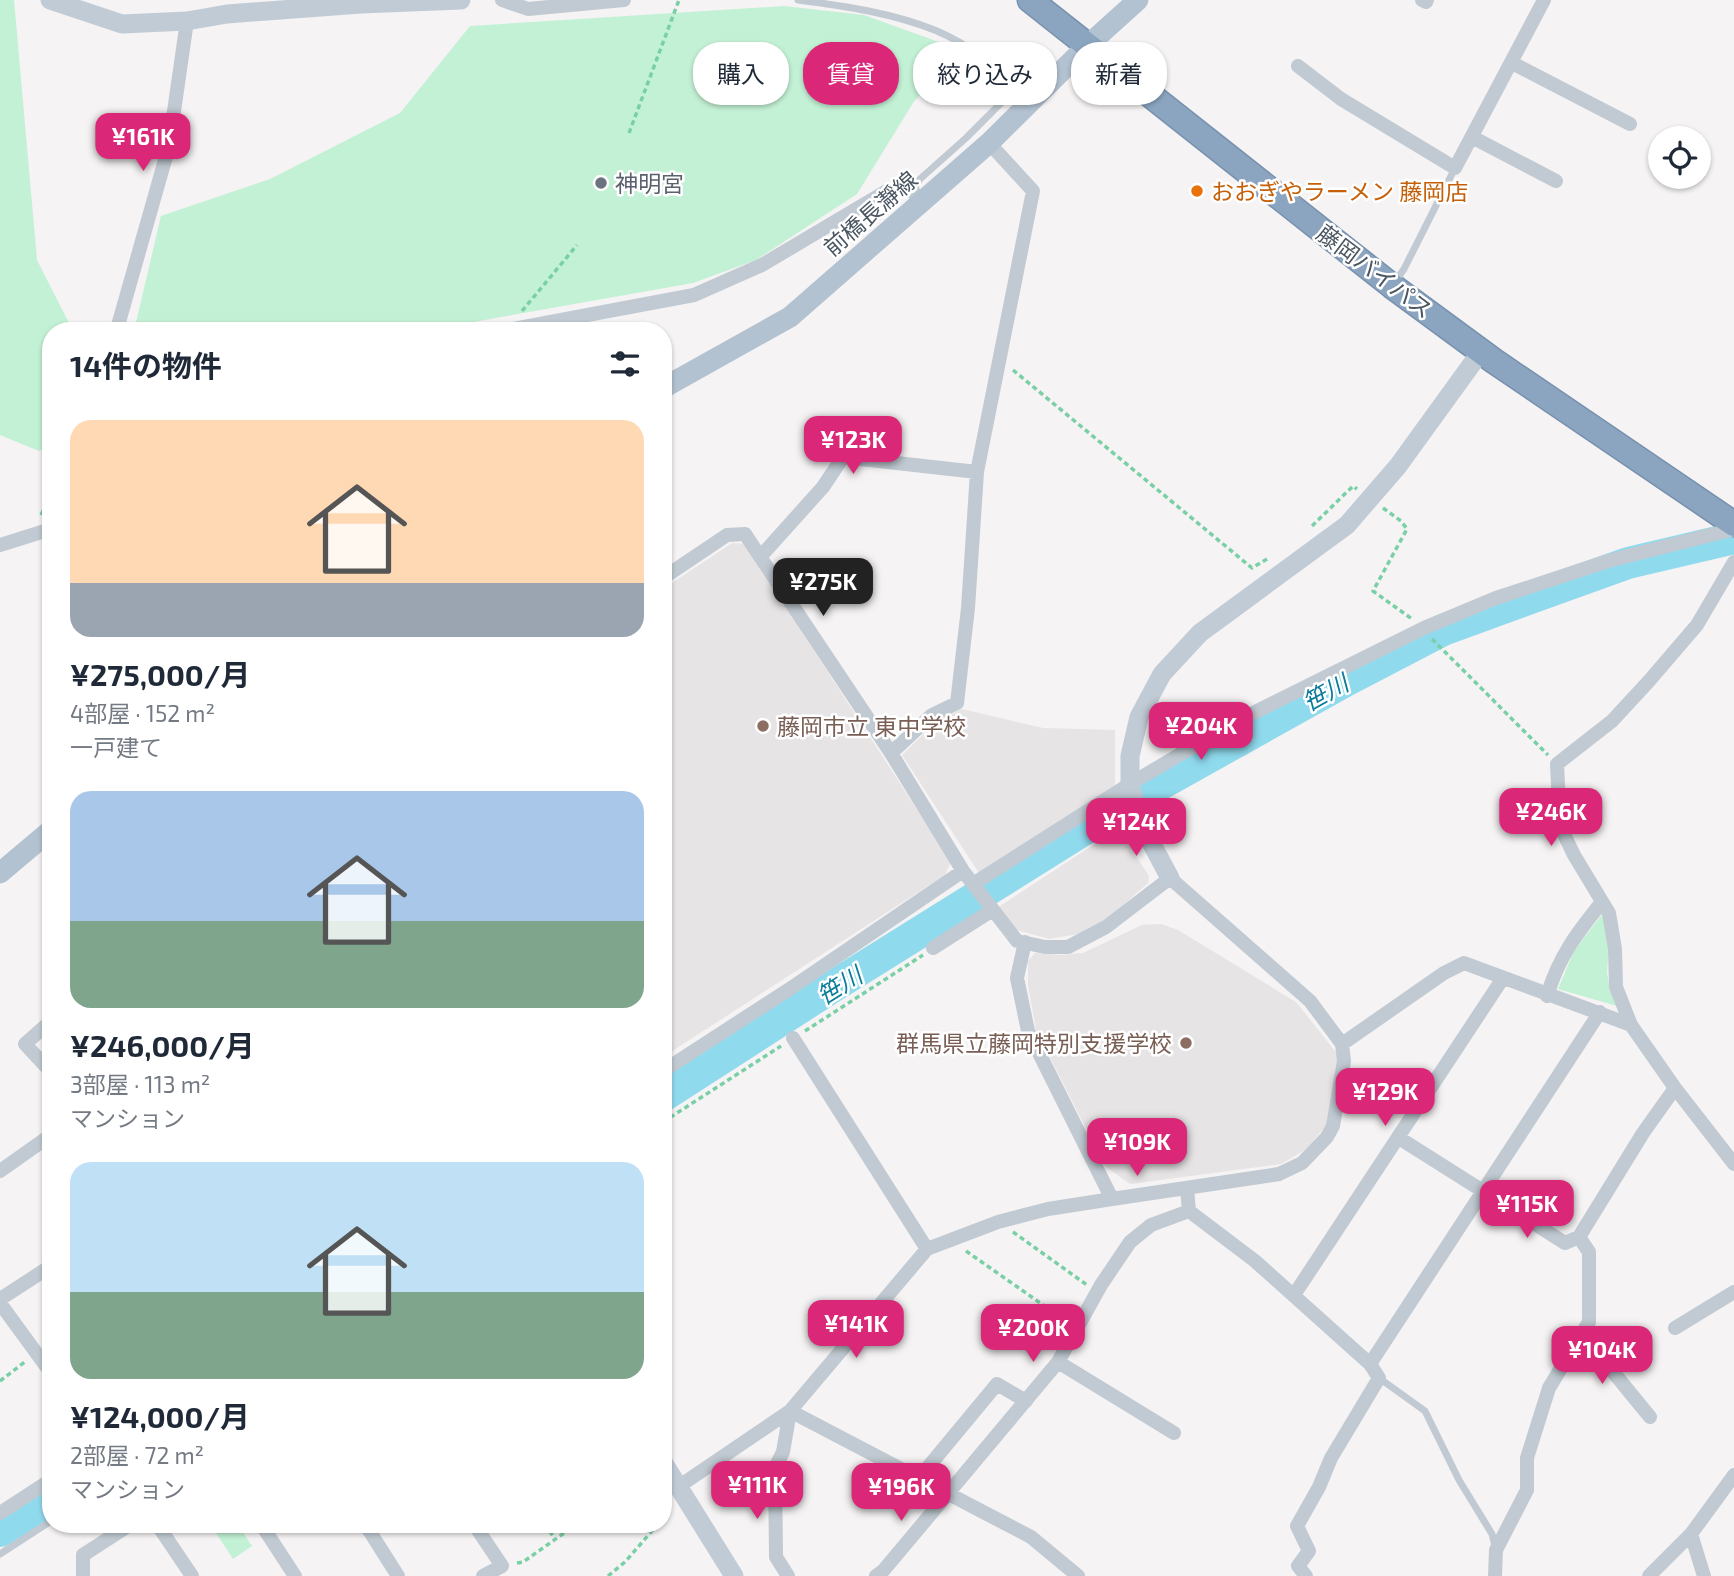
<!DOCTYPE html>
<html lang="ja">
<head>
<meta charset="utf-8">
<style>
  body { margin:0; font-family:"Exo 2","Noto Sans JP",sans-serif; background:#f2f2f3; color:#1f2937; height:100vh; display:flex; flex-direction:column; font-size:26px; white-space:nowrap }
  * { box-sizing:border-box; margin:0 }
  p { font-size:23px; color:#747a83 }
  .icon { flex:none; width:38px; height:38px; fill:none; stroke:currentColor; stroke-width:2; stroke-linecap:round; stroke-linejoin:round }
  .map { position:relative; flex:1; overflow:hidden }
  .sheet { position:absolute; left:42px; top:322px; width:630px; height:1211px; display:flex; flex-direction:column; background:#fff; border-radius:28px; box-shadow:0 2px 5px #0004 }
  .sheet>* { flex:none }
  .guide { position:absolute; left:693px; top:42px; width:665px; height:63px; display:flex; gap:14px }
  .controls { position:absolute; left:1648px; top:126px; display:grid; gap:14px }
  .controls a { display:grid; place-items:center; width:63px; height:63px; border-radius:50%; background:#fff; box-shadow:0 2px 5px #0004; font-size:35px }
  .price { position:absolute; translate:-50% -60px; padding:0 16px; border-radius:14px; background:#db2777; color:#fff; font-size:23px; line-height:46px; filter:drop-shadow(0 2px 4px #0008) }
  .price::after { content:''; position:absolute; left:50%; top:42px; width:21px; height:16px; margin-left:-10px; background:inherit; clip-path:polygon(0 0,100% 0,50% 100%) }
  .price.current { background:#222; color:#fff }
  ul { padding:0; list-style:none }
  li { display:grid; align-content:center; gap:14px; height:371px; padding:0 28px }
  li span { display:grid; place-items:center; height:217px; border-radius:21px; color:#555 }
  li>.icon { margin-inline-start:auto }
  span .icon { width:126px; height:126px; fill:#fffc; stroke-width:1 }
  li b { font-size:30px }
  h2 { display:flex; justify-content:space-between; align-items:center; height:84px; padding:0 28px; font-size:30px }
  .pill { padding:0 24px; border-radius:28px; background:#fff; box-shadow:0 2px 5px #0004; font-size:24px; line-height:63px }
  .pill.current { background:#db2777; color:#fff }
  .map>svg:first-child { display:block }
</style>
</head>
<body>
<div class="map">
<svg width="1734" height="1576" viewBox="0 0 1734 1576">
  <rect width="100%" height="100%" fill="#f5f3f3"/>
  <!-- education -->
  <path fill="#e6e4e5" d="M732 543 745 544 951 862 945 875 663 1057V589Z
    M962 709 1043 728 1115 730V787L979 873 902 755 938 720Z
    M1122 826 1134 853 1149 876 1148 883 1101 925 1078 934 1049 939 1017 930 997 908Z
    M1161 924 1178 930 1296 1002 1339 1056 1327 1125 1305 1150 1281 1164 1130 1184 1105 1166 1036 1030 1028 985V961L1035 953 1062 955 1083 953 1142 925Z"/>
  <!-- green -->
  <path fill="#c3f1d5" d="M0 0H14L37 260 73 331H51V445L39 451 0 435Z
    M784 6 864 15 958 49 913 103 857 194 756 260 693 283 462 324 450 331H134L161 216 270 179 400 113 470 26Z
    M1603 913 1609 945 1607 973 1610 990 1617 1006 1558 989 1574 951Z
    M210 1524H251L242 1531 252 1546 233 1559Z"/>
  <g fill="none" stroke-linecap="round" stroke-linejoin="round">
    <!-- river -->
    <path stroke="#90daee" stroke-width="32" d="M663 1096 832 987 1125 804 1347 680 1443 630 1539 595 1628 563 1734 538
      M0 1531 51 1499"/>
    <!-- highway casing -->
    <g stroke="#7690ad" stroke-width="27">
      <path id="highway" d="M1030 0 1392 286 1494 361 1734 524"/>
    </g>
    <!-- path -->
    <path stroke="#7ad0a6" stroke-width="3.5" stroke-dasharray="5 3.5" stroke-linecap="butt" d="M629 133 679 0
      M522 311 577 245
      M1013 370 1252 568 1267 559
      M1383 508 1401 521 1407 529 1373 591 1412 619
      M41 515 51 495
      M1312 526 1353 486 1357 489
      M1432 639 1548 755
      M805 1031 923 955
      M663 1122 781 1046
      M1013 1232 1087 1285
      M966 1251 1066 1321
      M0 1381 26 1361
      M663 1514 669 1504
      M545 1524 555 1539
      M517 1563 523 1562 577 1524
      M608 1576 625 1562 658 1524"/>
    <!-- lane -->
    <path stroke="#c1cad2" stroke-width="7" d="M798 0C845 6 893 13 937 31 967 44 994 64 1020 84
      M912 192 920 179 966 138 1035 69
      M1395 282 1404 269 1455 168
      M1379 1378 1425 1411 1459 1480 1492 1534 1495 1546
      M0 1554 51 1521"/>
    <!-- street -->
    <path stroke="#c1cad2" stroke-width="14" d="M502 0 528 9 624 0
      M1422 0 1426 2 1427 0
      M1512 63 1630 124
      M1298 66 1341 99 1455 168 1544 0
      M1472 137 1556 181
      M117 329 169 146 187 21
      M502 331 694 295 762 265 885 192 907 188 924 200
      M0 545 51 529
      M761 556 823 487 843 457 977 472
      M1734 562 1697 625 1649 681 1612 721 1557 764 1560 826 1574 855 1609 913 1615 949 1616 987 1631 1025 1675 1088 1734 1164
      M663 578 727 535 745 534 891 753 963 871 1017 941 1045 947H1068L1106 927 1170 878 1310 1001 1342 1044 1444 973 1464 963 1631 1025
      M891 753 932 715 957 703 968 608 977 472 1033 191 989 143
      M973 884 1130 784 1233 723 1424 628 1496 598 1608 561 1734 529
      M1025 942 1017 978 1028 1031 1112 1199 1279 1174 1302 1163 1327 1137 1333 1126 1344 1061 1342 1044
      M933 948 991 911
      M1547 996C1559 956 1577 933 1602 902
      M51 1021 25 1044 51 1072
      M793 1038 927 1249
      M663 1071 791 988 963 871
      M1399 1138 1565 1243 1579 1237
      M0 1171 51 1135
      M1187 1189 1189 1211 1255 1261 1370 1364 1379 1378 1331 1458 1319 1487 1297 1526 1309 1551 1298 1566 1306 1576
      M1294 1295 1503 978
      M0 1299 51 1266
      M0 1303 51 1373
      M1675 1328 1734 1292
      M1582 1334 1650 1417
      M1058 1362 1174 1433
      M1370 1364 1600 1012
      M919 1478 997 1384 1026 1401
      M678 1487 790 1411 1031 1537 1078 1576
      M0 1513 51 1480
      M157 1524 192 1576
      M261 1524 295 1576
      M365 1524 398 1576
      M474 1524 502 1566 483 1576
      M1691 1534 1704 1576
      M83 1576V1555L131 1524
      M788 1576 776 1557 775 1468 783 1452 790 1411 927 1249 998 1222 1048 1209 1112 1199
      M876 1576 883 1571 1058 1362 1101 1285 1130 1242 1151 1225 1189 1211
      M1495 1576 1496 1550 1527 1490V1458L1549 1388 1589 1322V1252L1579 1237 1643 1133 1675 1088
      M1649 1576 1691 1534 1734 1475"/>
    <!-- secondary -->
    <path stroke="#c1cbd6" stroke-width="19" d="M50 0 122 24 187 21 227 14 361 4 461 0
      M1170 878 1138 818 1130 784V756L1139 717 1162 674 1200 633 1347 525 1398 466 1482 350
      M663 1462 734 1576"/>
    <!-- primary -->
    <path stroke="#b3c2d1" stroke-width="21" d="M663 388 790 317 989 143 1087 46 1138 0
      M0 873 51 830"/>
    <!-- highway -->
    <use href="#highway" stroke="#8ba5c1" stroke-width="24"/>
  </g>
  <!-- markers -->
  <circle fill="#6b7280" stroke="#fff" stroke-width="2.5" cx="601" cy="183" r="7"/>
  <circle fill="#e8710a" stroke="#fff" stroke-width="2.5" cx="1197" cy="191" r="7"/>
  <g fill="#8d6e63" stroke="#fff" stroke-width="2.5">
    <circle cx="763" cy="726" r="7"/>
    <circle cx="1186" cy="1043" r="7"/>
  </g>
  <g text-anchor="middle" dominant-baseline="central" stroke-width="5" stroke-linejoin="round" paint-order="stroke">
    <!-- worship labels -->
    <g font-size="23" fill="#5b616d" stroke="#fff" text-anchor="start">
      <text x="615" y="183">神明宮</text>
    </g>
    <!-- food labels -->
    <g font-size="23" fill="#c56008" stroke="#fff" text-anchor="start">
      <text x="1211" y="191">おおぎやラーメン 藤岡店</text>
    </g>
    <!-- street labels -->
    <g font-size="23" fill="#4a5661" stroke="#fff">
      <text transform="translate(870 213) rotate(-41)">前橋長瀞線</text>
      <text transform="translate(1375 271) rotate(37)">藤岡バイパス</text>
    </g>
    <!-- education labels -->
    <g font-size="23" fill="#785e54" stroke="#fff" text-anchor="start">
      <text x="777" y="726">藤岡市立 東中学校</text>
      <text x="1172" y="1043" text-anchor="end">群馬県立藤岡特別支援学校</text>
    </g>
    <!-- water labels -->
    <g font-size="24" font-style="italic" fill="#0c7c9b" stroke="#fff">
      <text transform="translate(1325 692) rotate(-29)">笹川</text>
      <text transform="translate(839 985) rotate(-32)">笹川</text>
    </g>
  </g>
</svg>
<div class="controls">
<a><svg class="icon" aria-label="locate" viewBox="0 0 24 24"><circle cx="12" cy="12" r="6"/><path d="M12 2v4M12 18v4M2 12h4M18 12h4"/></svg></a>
</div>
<b class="price" style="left:143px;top:173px">¥161K</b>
<b class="price" style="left:853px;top:476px">¥123K</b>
<b class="price current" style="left:823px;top:618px">¥275K</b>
<b class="price" style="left:1201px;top:762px">¥204K</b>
<b class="price" style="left:1551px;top:848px">¥246K</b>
<b class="price" style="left:1136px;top:858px">¥124K</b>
<b class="price" style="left:1385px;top:1128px">¥129K</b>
<b class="price" style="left:1137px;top:1178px">¥109K</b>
<b class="price" style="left:1527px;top:1240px">¥115K</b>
<b class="price" style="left:856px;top:1360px">¥141K</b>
<b class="price" style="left:1033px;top:1364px">¥200K</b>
<b class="price" style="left:1602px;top:1386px">¥104K</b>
<b class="price" style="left:757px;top:1521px">¥111K</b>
<b class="price" style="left:901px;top:1523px">¥196K</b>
<div class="guide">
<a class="pill">購入</a>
<a class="pill current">賃貸</a>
<a class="pill">絞り込み</a>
<a class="pill">新着</a>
</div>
<section class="sheet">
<h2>14件の物件<svg class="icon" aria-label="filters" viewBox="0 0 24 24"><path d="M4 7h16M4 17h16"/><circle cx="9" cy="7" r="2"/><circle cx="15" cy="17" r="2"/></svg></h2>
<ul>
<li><span style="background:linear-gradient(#ffd9b3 75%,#9aa5b1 0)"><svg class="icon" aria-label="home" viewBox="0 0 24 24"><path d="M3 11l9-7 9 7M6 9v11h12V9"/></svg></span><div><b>¥275,000/月</b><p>4部屋 · 152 m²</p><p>一戸建て</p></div></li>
<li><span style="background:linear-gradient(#a9c7e8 60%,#7fa58c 0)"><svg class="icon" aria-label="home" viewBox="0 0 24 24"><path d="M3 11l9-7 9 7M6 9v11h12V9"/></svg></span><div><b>¥246,000/月</b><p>3部屋 · 113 m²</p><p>マンション</p></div></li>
<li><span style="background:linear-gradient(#bfe0f5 60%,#7fa58c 0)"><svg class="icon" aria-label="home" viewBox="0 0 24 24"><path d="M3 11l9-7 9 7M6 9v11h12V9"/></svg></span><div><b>¥124,000/月</b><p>2部屋 · 72 m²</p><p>マンション</p></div></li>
</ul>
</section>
</div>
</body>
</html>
